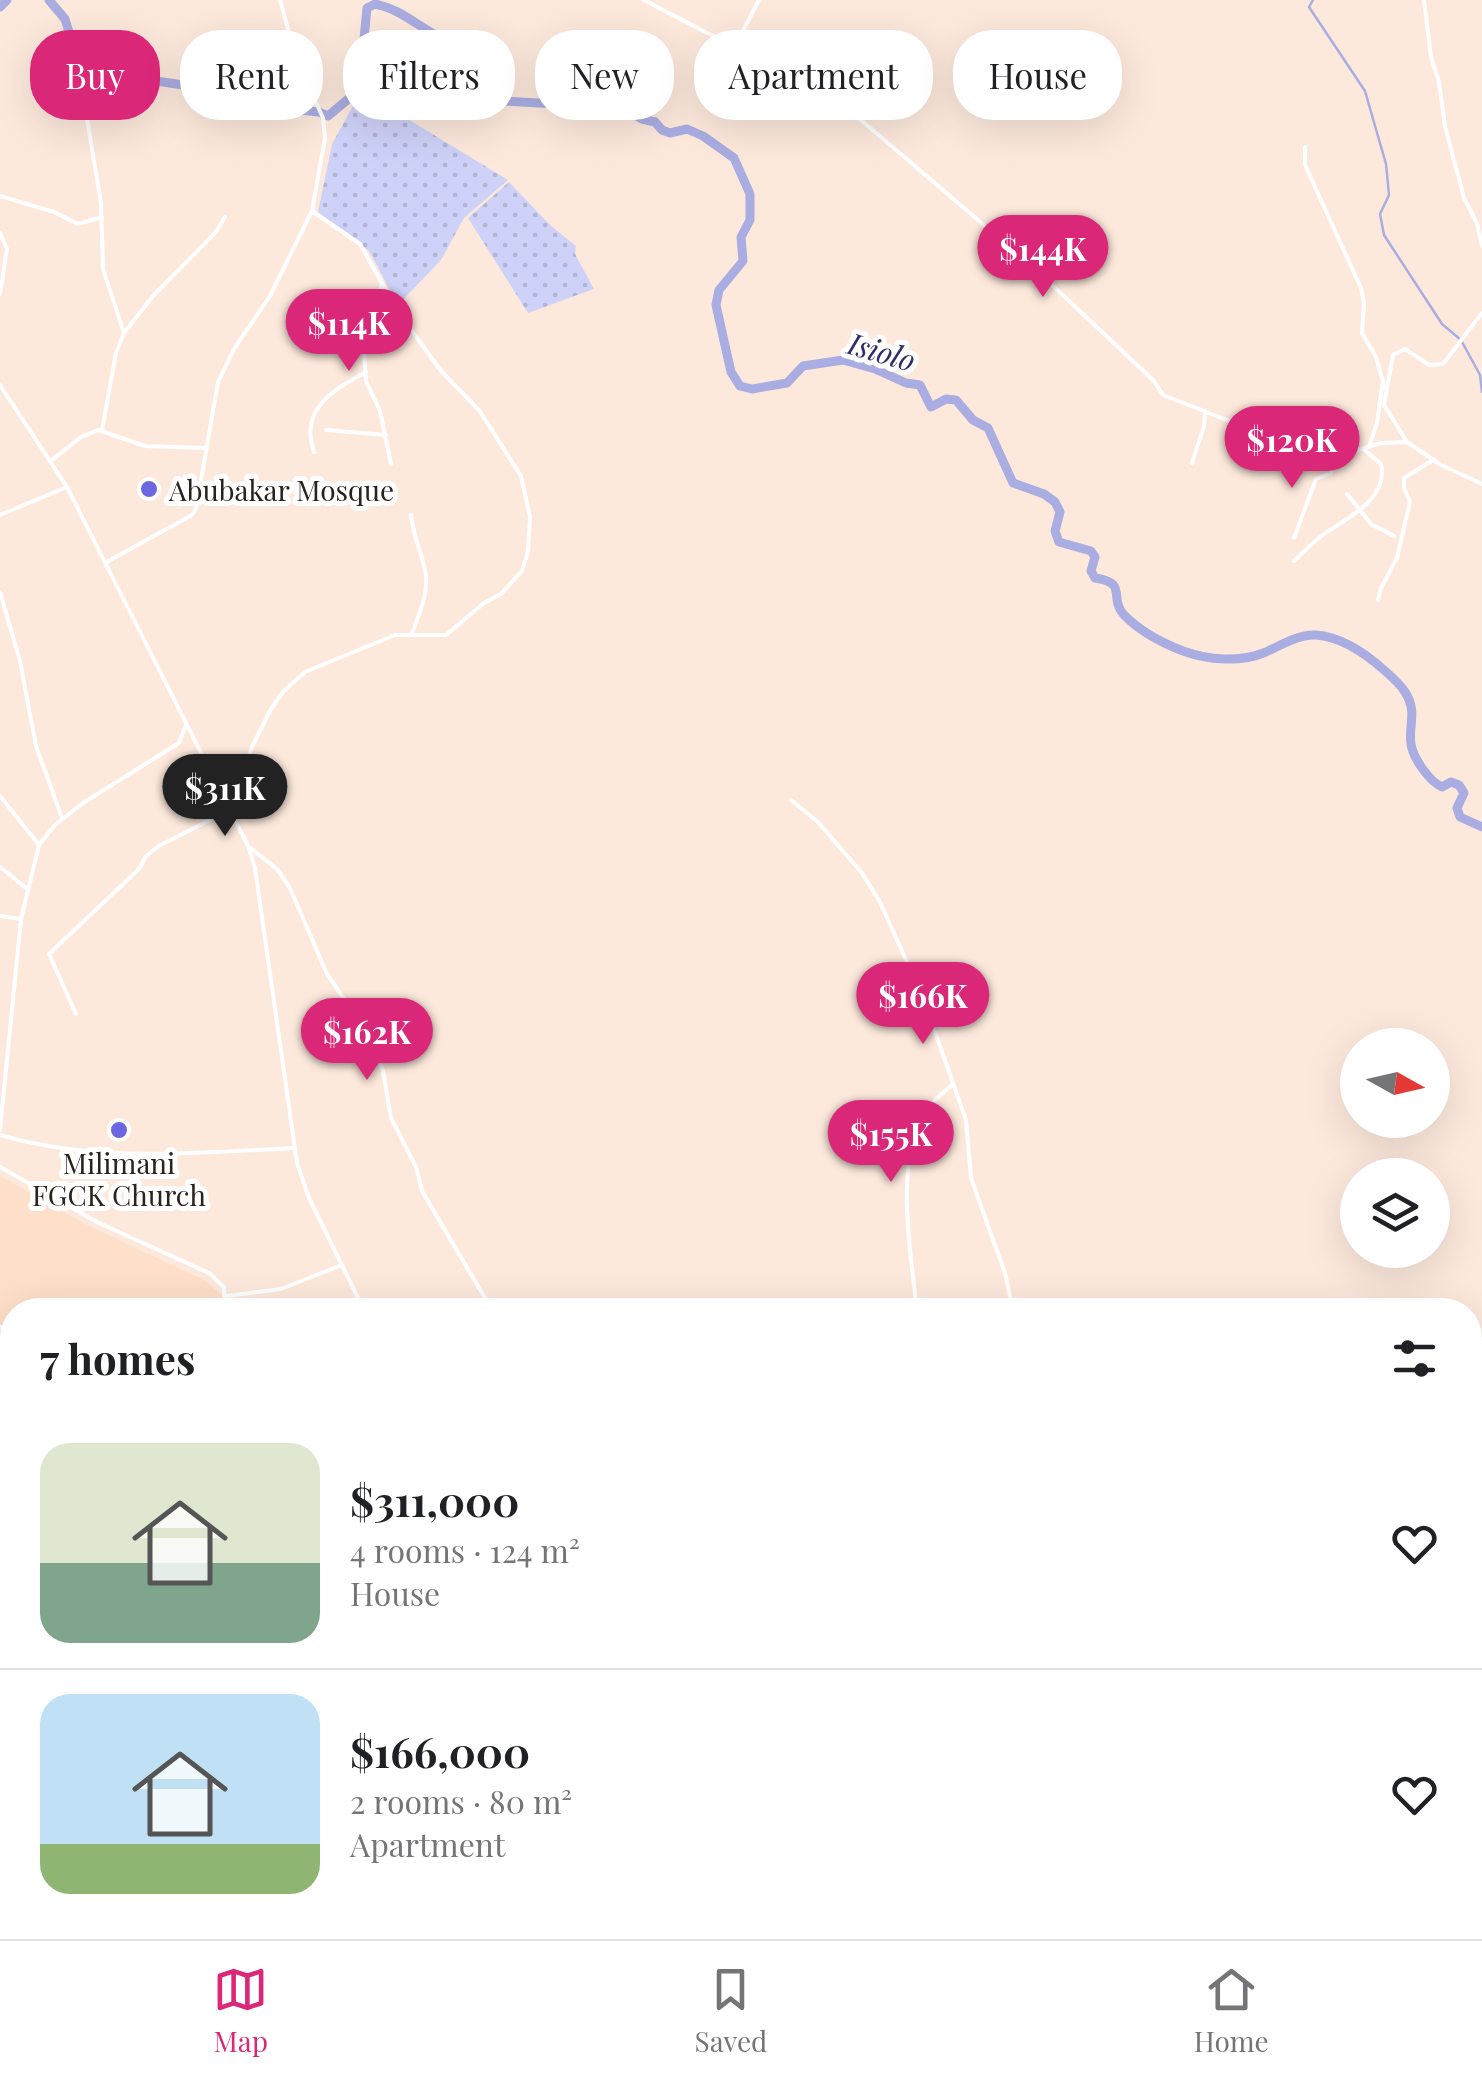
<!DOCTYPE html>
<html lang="en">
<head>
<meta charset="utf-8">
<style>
  body { margin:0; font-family:"Playfair Display",serif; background:#f6f6f6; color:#202124; height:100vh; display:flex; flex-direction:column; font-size:38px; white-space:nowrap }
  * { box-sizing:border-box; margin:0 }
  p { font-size:32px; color:#757577 }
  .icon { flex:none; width:55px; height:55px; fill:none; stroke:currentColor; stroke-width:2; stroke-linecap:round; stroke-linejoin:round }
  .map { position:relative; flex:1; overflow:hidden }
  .details { position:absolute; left:0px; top:1298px; width:1482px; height:642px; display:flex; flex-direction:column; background:#fff; border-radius:40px 40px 0 0; box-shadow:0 10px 40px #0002 }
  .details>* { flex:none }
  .banner { position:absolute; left:30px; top:30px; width:1422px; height:90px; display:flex; gap:20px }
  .needle { width:65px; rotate:98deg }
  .fabs { position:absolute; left:1340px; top:1028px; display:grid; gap:20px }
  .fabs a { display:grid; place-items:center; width:110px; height:110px; border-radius:50%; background:#fff; box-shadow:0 10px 40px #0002; font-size:50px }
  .price { position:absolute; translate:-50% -85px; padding:0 22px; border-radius:35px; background:#db2777; color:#fff; font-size:32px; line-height:65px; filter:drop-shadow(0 2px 5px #0008) }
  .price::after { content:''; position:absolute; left:50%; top:60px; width:30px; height:22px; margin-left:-15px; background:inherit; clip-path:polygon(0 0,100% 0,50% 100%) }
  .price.selected { background:#222; color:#fff }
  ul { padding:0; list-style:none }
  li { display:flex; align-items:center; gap:30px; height:250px; padding:0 40px }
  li+li { border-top:2px solid #e0e0e0 }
  li span { display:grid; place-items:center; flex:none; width:280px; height:200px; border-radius:30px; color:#555 }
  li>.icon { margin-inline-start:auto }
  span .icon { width:120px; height:120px; fill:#fffc; stroke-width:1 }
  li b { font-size:42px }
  h2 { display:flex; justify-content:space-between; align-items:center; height:120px; padding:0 40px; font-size:42px }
  .tag { padding:0 35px; border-radius:40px; background:#fff; box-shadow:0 10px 40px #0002; font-size:35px; line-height:90px }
  .tag.selected { background:#db2777; color:#fff }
  .tab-bar { display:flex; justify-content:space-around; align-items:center; height:140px; border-top:2px solid #e0e0e0; background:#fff; font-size:28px; color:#757577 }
  .tab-bar a { display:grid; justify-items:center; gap:5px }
  .tab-bar .selected { color:#db2777 }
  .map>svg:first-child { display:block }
</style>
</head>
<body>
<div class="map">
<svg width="1482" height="1939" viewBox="0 0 1482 1939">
  <defs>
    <pattern id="grass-dots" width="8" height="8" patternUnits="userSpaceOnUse" patternTransform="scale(2.5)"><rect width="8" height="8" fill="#cfd2f8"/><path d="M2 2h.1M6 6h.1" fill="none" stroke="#b2b4d4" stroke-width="1.8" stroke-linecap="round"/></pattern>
  </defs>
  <rect width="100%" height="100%" fill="#fde9dc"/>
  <!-- built -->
  <path fill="#fedfc9" d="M0 1176 85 1224 202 1279 222 1295V1310H12V1331L0 1328Z"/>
  <!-- grass -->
  <path fill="url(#grass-dots)" d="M378 101 508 180 464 218 441 260 398 305 369 251 318 212 332 144 354 104Z
    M509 182 550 225 576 246 575 254 594 289 528 313 468 218Z"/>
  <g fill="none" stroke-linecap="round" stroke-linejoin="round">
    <!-- stream -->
    <path stroke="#aaade2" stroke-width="2.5" d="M1313 0 1309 7 1365 91 1386 164 1389 195 1380 214 1384 235 1442 324 1461 340 1480 375 1482 392"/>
    <!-- river -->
    <path stroke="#aaade2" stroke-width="9" d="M49 0 65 19 70 35 90 55 112 62 128 61 156 81 217 90 253 105 319 112 328 116 359 90 367 8 375 4C402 9 420 29 444 39L463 79 478 92 503 101 556 104 581 94 596 100 608 99 642 119 655 122 662 130 670 133 687 129 703 136 734 158 750 194V220L741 237 743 261 719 290 716 305 731 372 740 386 752 389 787 383 803 366 843 360 875 369 906 383 920 385 931 407 946 399 956 400 973 420 988 428 1013 483 1044 494 1055 502 1060 512 1055 531 1059 542 1091 551 1095 557 1091 571 1095 578C1129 583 1108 597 1124 615 1140 631 1162 643 1183 651 1208 660 1240 663 1266 652 1281 645 1299 634 1316 635 1342 637 1365 653 1384 670 1391 676 1400 684 1405 692 1418 712 1408 726 1411 744 1413 758 1429 781 1442 787L1451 782 1459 785 1464 793 1457 808 1460 817 1482 827
      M0 7 7 0"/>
    <!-- street -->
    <path stroke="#fff" stroke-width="4" d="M644 0 707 33 790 67 821 86 1032 266 1154 381 1163 395 1314 454H1345L1381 443 1407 442 1441 465 1482 484
      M1424 0 1431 57 1439 82 1445 126 1464 198 1477 223 1482 246
      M736 44 759 0
      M87 119 101 203 103 269 124 333
      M1305 147V165L1361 288 1364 303 1362 333 1376 357 1385 388
      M0 196 54 212 78 224 102 217
      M0 233 7 249 0 294
      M382 284 364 354 366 381 380 411 391 464
      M0 385 67 487 248 846 255 868 297 1163 309 1198 364 1310
      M102 430 116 353 124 333 153 296 215 233 225 217
      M326 430 386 435
      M1407 442 1384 405 1393 355 1405 349 1429 365 1443 364 1482 313
      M1369 447 1377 423 1383 380
      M314 452C299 409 333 390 366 372
      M52 460 81 437 98 430 145 446 204 448
      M1192 463 1204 426 1205 413
      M1347 494 1371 524 1394 536
      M0 515 67 487
      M411 515C413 536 421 551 425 570 430 591 419 614 412 633
      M1294 538 1316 479 1331 473 1332 454
      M1294 561C1304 552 1313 542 1324 534 1347 518 1389 499 1381 464L1363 449
      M105 563 192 515 196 509 218 382 234 349 270 296 312 211 325 138 323 118 296 58 280 0
      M0 592 20 661 36 746 62 818
      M1378 600 1381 588 1397 558 1410 502 1404 488V478L1433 460
      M0 796 39 845
      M791 800 818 822 862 873 880 902 923 998 966 1120 971 1178 1005 1273 1013 1310
      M248 846 277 869 290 888 327 974 370 1037 383 1071 391 1118 416 1167 422 1191 492 1310
      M0 867 26 888
      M0 916 21 919
      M76 1014 49 954 139 869 146 856 159 846 229 810 252 747 271 709 283 692 305 672 395 635H446L484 603 501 594 522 571 528 552 530 517 521 476 479 410 441 371 397 310 360 244 312 211
      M0 1130 21 919 39 845 55 825 83 803 179 743 186 725
      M0 1135C94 1163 198 1153 294 1148
      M0 1167 97 1222 209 1273 224 1287 225 1310
      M227 1296 281 1289 342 1265
      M582 1310 591 1306 599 1310
      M917 1310C911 1256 892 1153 929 1107 935 1099 944 1092 952 1085
      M0 1327 12 1330
      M1482 1408 1474 1427 1482 1431
      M3 1457 12 1465
      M0 1463 12 1438
      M1470 1514 1482 1530
      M1470 1538 1482 1534
      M1470 1567 1482 1557
      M1470 1629 1482 1597
      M0 1667 12 1653
      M1470 1767 1482 1768
      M1470 1802 1482 1772
      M1470 1839 1482 1818
      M1470 1851 1482 1861
      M1470 1917 1482 1938
      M0 1918 12 1927
      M13 1928 28 1939
      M678 1928 684 1939
      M1295 1928 1310 1936
      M1311 1928 1310 1936 1315 1939
      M99 1939 111 1928
      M1271 1939 1279 1928
      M1365 1939 1366 1928
      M1403 1939 1408 1928"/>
    <!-- highway -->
    <path stroke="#cc752f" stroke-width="10" d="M0 1541 12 1551
      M451 1928 469 1939"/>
  </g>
  <!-- markers -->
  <g fill="#6e66e1" stroke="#fff" stroke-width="4">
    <circle cx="149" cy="489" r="10"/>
    <circle cx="119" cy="1130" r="10"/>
  </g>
  <g text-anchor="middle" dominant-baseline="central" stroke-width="10" stroke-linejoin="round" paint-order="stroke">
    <!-- poi labels -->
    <g font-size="28" fill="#2b221c" stroke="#fff" text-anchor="start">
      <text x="169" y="489">Abubakar Mosque</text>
      <text x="119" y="1162" text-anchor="middle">Milimani<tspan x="119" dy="32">FGCK Church</tspan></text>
    </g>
    <!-- water labels -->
    <g font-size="30" font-style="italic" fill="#312d6b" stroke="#fff">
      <text transform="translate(882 351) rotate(16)">Isiolo</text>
    </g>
  </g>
</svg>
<div class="fabs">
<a><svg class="needle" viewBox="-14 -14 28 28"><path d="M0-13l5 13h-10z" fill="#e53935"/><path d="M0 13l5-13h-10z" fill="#757577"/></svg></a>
<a><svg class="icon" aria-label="layers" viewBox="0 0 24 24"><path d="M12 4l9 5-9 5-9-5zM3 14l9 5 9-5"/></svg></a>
</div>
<b class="price" style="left:1043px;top:300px">$144K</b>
<b class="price" style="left:349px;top:374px">$114K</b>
<b class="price" style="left:1292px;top:491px">$120K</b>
<b class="price selected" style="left:225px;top:839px">$311K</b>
<b class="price" style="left:923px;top:1047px">$166K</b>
<b class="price" style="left:367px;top:1083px">$162K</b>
<b class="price" style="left:891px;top:1185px">$155K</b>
<div class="banner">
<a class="tag selected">Buy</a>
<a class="tag">Rent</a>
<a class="tag">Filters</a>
<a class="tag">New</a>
<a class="tag">Apartment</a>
<a class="tag">House</a>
</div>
<section class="details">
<h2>7 homes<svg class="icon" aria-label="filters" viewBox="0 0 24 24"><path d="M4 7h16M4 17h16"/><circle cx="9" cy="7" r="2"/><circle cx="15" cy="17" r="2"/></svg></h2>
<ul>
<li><span style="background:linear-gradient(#dfe7d0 60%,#7fa58c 0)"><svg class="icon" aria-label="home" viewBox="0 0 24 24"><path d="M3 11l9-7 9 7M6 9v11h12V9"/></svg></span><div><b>$311,000</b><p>4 rooms · 124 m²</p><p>House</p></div><svg class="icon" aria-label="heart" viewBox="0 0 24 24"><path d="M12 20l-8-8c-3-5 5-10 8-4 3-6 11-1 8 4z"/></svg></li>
<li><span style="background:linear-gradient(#bfe0f5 75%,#8fb573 0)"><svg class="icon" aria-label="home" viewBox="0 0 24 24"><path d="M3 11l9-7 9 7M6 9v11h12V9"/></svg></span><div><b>$166,000</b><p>2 rooms · 80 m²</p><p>Apartment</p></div><svg class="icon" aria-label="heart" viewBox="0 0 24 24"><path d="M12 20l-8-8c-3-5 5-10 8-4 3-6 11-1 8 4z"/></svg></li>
</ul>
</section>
</div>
<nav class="tab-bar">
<a class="selected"><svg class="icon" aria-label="map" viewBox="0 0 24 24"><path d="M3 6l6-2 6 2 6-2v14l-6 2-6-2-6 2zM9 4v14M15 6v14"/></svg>Map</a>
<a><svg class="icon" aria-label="saved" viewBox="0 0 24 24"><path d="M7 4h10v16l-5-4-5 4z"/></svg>Saved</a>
<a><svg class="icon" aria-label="home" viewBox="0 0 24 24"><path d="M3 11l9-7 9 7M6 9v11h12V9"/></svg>Home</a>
</nav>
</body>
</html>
